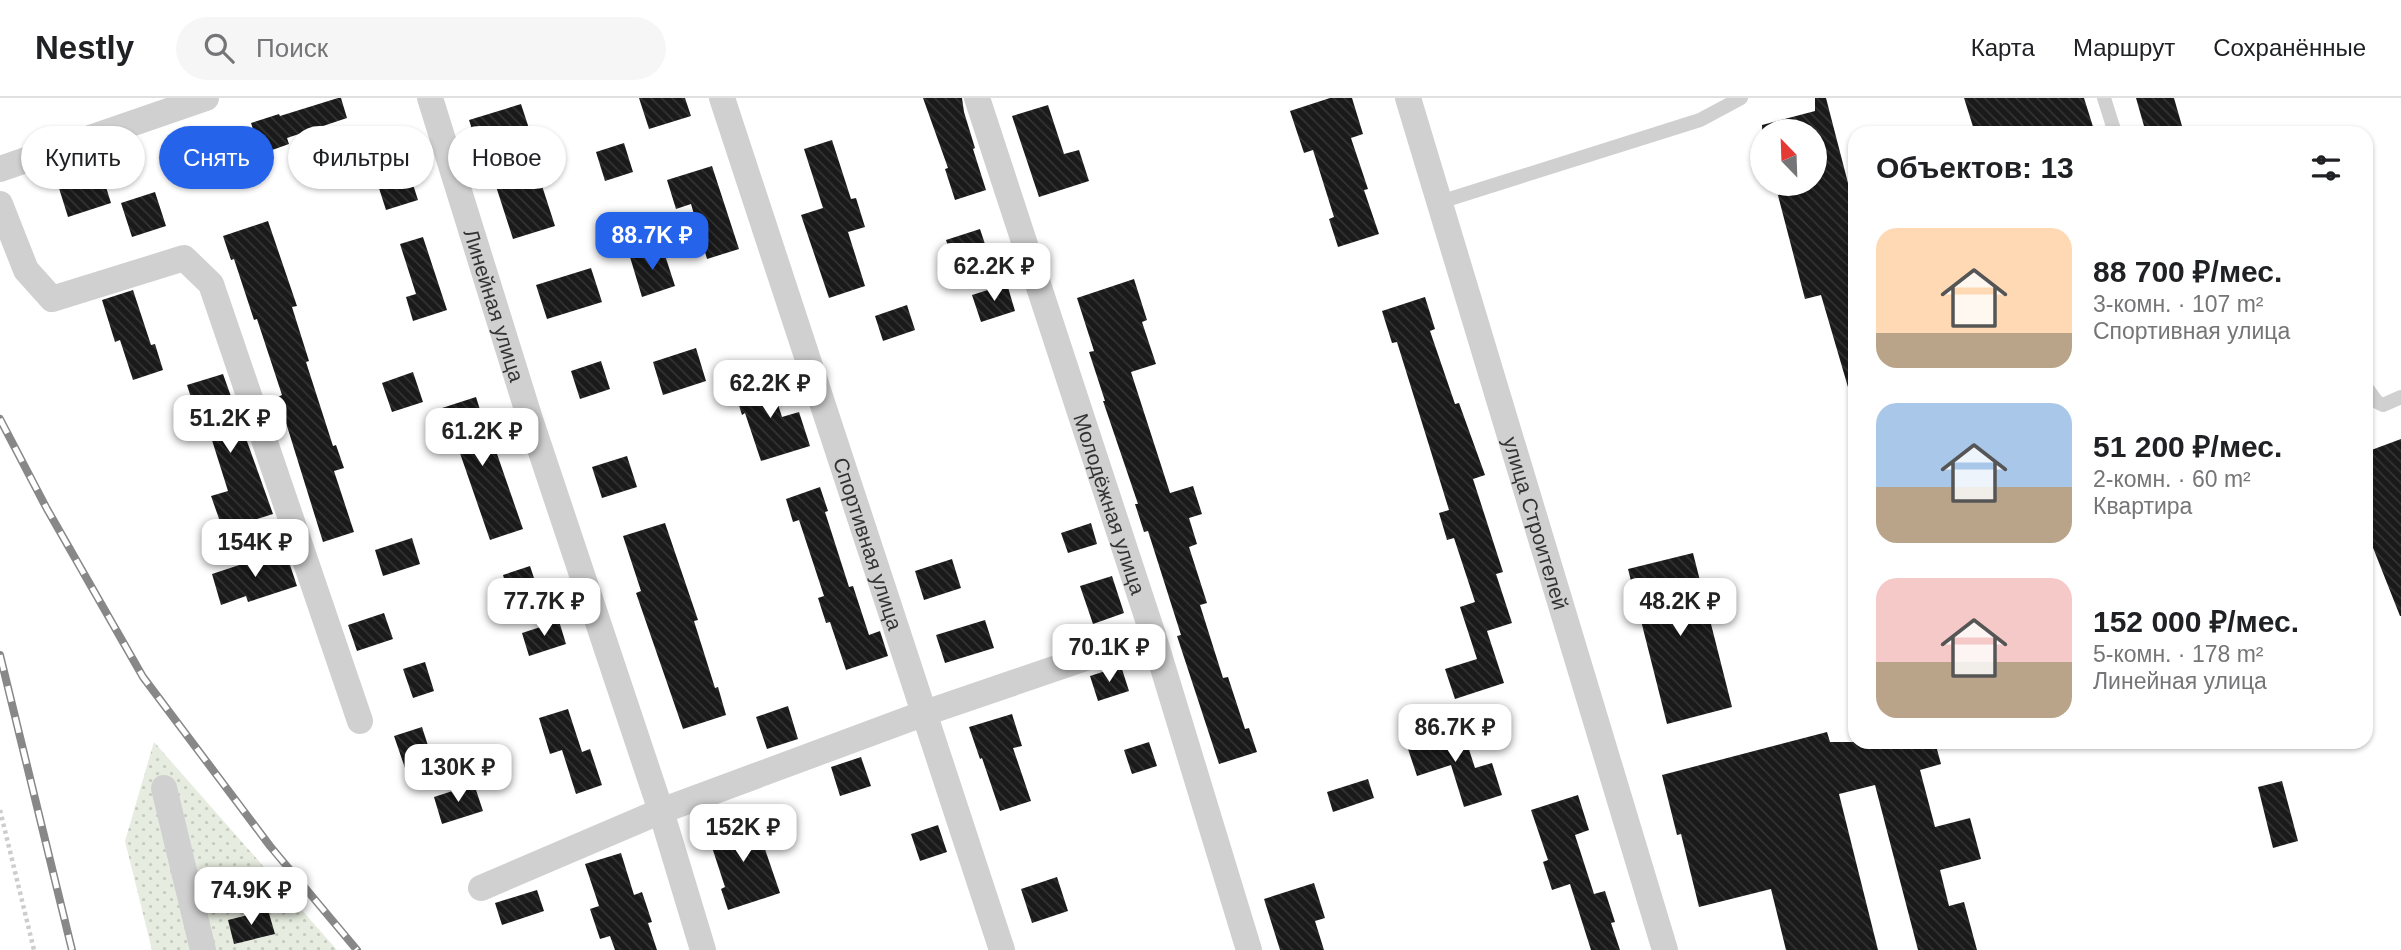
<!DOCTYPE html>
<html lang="ru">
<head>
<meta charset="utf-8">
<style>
  body { margin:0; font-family:Arial,sans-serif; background:#f6f6f6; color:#202124; height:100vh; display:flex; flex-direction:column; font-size:26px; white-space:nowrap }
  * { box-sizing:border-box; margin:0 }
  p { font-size:23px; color:#757577 }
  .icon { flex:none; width:38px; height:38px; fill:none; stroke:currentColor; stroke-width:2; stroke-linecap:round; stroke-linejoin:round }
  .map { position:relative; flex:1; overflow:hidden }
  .sheet { position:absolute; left:1848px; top:28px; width:525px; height:623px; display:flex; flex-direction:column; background:#fff; border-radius:21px; box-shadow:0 2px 5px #0004 }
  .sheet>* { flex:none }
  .guide { position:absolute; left:21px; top:28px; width:665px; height:63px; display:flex; gap:14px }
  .needle { width:46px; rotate:337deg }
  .fabs { position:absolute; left:1750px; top:21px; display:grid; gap:14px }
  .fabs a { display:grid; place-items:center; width:77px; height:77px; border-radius:50%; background:#fff; box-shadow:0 2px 5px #0004; font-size:35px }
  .price { position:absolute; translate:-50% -60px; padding:0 16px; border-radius:14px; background:#fff; color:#222; font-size:23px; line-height:46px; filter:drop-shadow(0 2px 4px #0008) }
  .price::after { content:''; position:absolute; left:50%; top:42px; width:21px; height:16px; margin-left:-10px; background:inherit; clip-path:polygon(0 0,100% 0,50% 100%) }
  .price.on { background:#2563eb; color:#fff }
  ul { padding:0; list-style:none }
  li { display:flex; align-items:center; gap:21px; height:175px; padding:0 28px }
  li span { display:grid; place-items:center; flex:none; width:196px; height:140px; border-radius:21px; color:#555 }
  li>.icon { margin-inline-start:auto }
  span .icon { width:84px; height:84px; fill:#fffc; stroke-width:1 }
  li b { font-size:30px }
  h2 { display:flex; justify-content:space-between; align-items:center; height:84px; padding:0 28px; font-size:30px }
  .pill { padding:0 24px; border-radius:32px; background:#fff; box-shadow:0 2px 5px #0004; font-size:24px; line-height:63px }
  .pill.on { background:#2563eb; color:#fff }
  header { display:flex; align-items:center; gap:42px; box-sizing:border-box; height:98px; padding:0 35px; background:#fff; border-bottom:2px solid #e0e0e0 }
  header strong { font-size:33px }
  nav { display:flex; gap:38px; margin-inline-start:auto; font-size:24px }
  .search { width:490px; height:63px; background:#f6f6f6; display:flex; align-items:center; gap:18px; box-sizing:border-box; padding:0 24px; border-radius:38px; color:#757577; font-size:26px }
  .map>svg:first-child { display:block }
</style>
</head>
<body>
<header>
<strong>Nestly</strong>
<div class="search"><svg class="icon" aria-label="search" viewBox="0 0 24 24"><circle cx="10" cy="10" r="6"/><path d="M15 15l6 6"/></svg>Поиск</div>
<nav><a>Карта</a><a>Маршрут</a><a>Сохранённые</a></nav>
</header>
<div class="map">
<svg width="2401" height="852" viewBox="0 0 2401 852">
  <defs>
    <pattern id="garden-dots" width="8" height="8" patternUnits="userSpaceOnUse" patternTransform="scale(1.75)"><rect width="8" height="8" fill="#e6ecdf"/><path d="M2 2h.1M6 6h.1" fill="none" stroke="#c6cbc0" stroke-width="1.8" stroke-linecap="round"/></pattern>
    <pattern id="building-back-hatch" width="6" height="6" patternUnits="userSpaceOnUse" patternTransform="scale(1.75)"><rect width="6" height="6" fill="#1a1a1a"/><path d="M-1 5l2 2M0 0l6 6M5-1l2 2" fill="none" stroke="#333"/></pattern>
  </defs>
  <rect width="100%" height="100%" fill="#fff"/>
  <!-- garden -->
  <path fill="url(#garden-dots)" d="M154 644 337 852H152L125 743Z"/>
  <!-- building -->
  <path fill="url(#building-back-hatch)" d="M338 0H341L347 20 287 40 289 46 261 56 251 25 279 16 280 18Z
    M639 0H685L691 18 649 31Z
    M923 0H962L964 14 975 50 973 51 986 92 955 102 945 71 948 70Z
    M1330 0H1352L1363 36 1351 40 1368 91 1364 92 1379 136 1338 149 1329 121 1334 119 1313 52 1304 55 1290 13Z
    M1815 0H1826L1855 112V295L1850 296 1821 197 1805 201 1775 86H1815V33H1762V27L1815 13Z
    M1964 0H2084L2095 35H1975Z
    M2136 0H2174L2184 35H2146Z
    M521 6 540 64 535 66 555 128 513 141 493 79 488 81 469 22Z
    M1048 7 1064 56 1079 52 1089 83 1039 99 1012 18Z
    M209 39 219 72 189 81 178 49Z
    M832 42 851 101 856 100 865 129 848 134 865 188 829 200 801 117 823 110 804 51Z
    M624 45 633 74 605 83 596 54Z
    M712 68 739 151 707 161 691 106 676 111 667 82Z
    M408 71 418 102 386 112 376 81Z
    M101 73 111 105 68 119 58 87Z
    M155 94 166 128 132 139 121 105Z
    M268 123 297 208 292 209 309 263 306 264 333 348 336 347 344 370 334 373 354 434 323 444 278 299 282 297 257 221 254 222 234 161 231 162 223 138Z
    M980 131 987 152 953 163 946 142Z
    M423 139 447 212 413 223 406 199 416 196 400 146Z
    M662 148 675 188 642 199 630 159Z
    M591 170 602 204 547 221 536 187Z
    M1134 181 1147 222 1142 224 1156 266 1131 274 1170 395 1193 388 1202 416 1189 420 1197 446 1189 449 1207 505 1200 507 1223 580 1228 579 1245 631 1249 630 1257 654 1219 666 1177 538 1181 537 1148 433 1144 434 1135 406H1138L1103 303H1105L1089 254 1094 253 1077 200Z
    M1007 186 1015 213 981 224 972 197Z
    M133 192 151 247 155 246 163 272 133 282 120 242 115 244 102 202Z
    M1425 199 1435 231 1430 233 1455 306 1459 305 1485 377 1473 381 1503 474 1496 476 1512 525 1487 533 1504 585 1455 601 1445 571 1477 561 1460 509 1475 504 1454 440 1447 442 1439 415 1449 412 1397 244 1392 245 1382 213Z
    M907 207 915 232 883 243 875 218Z
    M696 250 706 283 663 297 653 264Z
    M601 263 610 291 580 301 571 273Z
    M413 274 423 304 392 314 382 285Z
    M223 276 273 416 223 432 211 398 228 393 205 320 198 322 187 287Z
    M768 276 782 319 799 314 810 348 761 363 745 315 742 317 733 288Z
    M476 299 493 353H496L523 431 490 442 453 335 447 337 439 311Z
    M2401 341V518H2400L2366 432V354Z
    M627 358 637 389 602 400 592 369Z
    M820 389 828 413 825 414 849 489 853 488 869 537 880 533 888 558 846 572 830 524 826 525 818 500 824 498 799 422 793 424 786 401Z
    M665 425 698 522 694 523 715 590 718 589 726 617 683 631 636 495 641 493 623 438Z
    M1091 425 1097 446 1068 455 1061 435Z
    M412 440 420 466 383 478 375 452Z
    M285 452 297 488 248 504 246 498 221 507 212 476Z
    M1693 455 1732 609 1667 626 1628 471Z
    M952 461 961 490 924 502 915 473Z
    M530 468 538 492 510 501 503 477Z
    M1112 478 1124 515 1093 526 1080 488Z
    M384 515 393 541 357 553 348 527Z
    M985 522 994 550 945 565 936 537Z
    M559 523 566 546 529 558 522 535Z
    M425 564 434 593 413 600 403 571Z
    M1121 568 1129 593 1098 603 1090 578Z
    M788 608 798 641 767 651 756 619Z
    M568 611 582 654 590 651 602 687 576 696 562 652 550 656 539 620Z
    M1012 616 1022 648 1013 650 1031 703 1000 713 982 660 980 661 969 629Z
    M1461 627 1475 670 1492 665 1502 697 1464 709 1451 667 1417 678 1406 645Z
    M422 629 433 663 406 673 394 638Z
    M1827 634 1830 644H1935L1941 666 1920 672 1935 729 1970 720 1981 761 1940 772 1949 808 1964 804 1977 852H1918L1875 687 1839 696 1878 852H1786L1771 791 1699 809 1681 736 1677 737 1662 677Z
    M1149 644 1157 668 1132 676 1124 652Z
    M861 659 871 688 840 698 831 669Z
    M1368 681 1374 700 1333 714 1327 694Z
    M2282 683 2298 743 2273 750 2258 689Z
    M474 686 483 713 442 726 434 699Z
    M1578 697 1589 732 1575 737 1594 796 1605 793 1615 824 1611 825 1620 852H1591L1570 786 1552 792 1543 764 1548 762 1531 712Z
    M754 719 780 795 728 812 721 791 725 789 707 734Z
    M938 727 947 754 920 763 911 736Z
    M621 755 634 797 642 794 652 824 648 825 657 852H615L610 838 600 841 590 811 599 808 585 766Z
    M1057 779 1068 813 1032 825 1021 791Z
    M1314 785 1325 820 1315 823 1324 852H1280L1264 801Z
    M537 792 544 813 502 827 495 805Z
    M268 812 275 836 234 846 228 822Z"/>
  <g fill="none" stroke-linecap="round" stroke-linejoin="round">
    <!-- path -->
    <path stroke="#cdcdcd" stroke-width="4.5" stroke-dasharray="3.5 3.5" stroke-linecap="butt" d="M0 712 34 852"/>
    <!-- lane -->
    <path stroke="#d0d0d0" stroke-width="14" d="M2104 0 2115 35
      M1440 104 1700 22 1741 0
      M2366 289 2377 304 2383 307 2401 299"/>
    <!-- street -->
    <g stroke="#d0d0d0" stroke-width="26">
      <path id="s1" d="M430 0 530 321 661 713 703 852"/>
      <path id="s2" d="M722 0 1002 852"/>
      <path id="s3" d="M977 0 1153 537 1249 852"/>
      <path id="s4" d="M1408 0 1665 852"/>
      <path d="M0 71 206 0"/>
      <path d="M0 106 26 172 52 201 184 160 211 186 360 623"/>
      <path d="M164 690 203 852"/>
      <path d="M481 790 661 713 925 615 1153 537"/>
    </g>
    <!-- rail casing -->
    <g stroke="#888" stroke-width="8">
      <path id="rail" d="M0 321 47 411 143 579 270 748 357 852
        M0 557 72 852"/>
    </g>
    <!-- rail -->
    <use href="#rail" stroke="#fff" stroke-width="5" stroke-dasharray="16" stroke-linecap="butt"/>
  </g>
  <g text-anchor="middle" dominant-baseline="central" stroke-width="7" stroke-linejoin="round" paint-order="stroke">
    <!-- street labels -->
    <g font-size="21" fill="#333" stroke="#fff">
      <text stroke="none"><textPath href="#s1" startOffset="217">Линейная улица</textPath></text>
      <text stroke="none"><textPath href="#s3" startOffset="427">Молодёжная улица</textPath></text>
      <text stroke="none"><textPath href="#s4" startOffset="444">улица Строителей</textPath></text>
      <text stroke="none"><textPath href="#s2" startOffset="469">Спортивная улица</textPath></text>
    </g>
  </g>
</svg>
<div class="fabs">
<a><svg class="needle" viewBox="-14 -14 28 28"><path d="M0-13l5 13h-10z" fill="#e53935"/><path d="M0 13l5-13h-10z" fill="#757577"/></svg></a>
</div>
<b class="price on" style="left:652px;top:174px">88.7K ₽</b>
<b class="price" style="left:994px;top:205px">62.2K ₽</b>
<b class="price" style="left:770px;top:322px">62.2K ₽</b>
<b class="price" style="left:230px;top:357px">51.2K ₽</b>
<b class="price" style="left:482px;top:370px">61.2K ₽</b>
<b class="price" style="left:255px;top:481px">154K ₽</b>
<b class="price" style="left:544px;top:540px">77.7K ₽</b>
<b class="price" style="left:1680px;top:540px">48.2K ₽</b>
<b class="price" style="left:1109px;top:586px">70.1K ₽</b>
<b class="price" style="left:1455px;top:666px">86.7K ₽</b>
<b class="price" style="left:458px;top:706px">130K ₽</b>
<b class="price" style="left:743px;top:766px">152K ₽</b>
<b class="price" style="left:251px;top:829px">74.9K ₽</b>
<div class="guide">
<a class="pill">Купить</a>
<a class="pill on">Снять</a>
<a class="pill">Фильтры</a>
<a class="pill">Новое</a>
</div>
<section class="sheet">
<h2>Объектов: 13<svg class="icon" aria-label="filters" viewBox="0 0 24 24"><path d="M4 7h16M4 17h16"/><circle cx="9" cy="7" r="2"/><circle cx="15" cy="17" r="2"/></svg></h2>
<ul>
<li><span style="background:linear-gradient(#ffd9b3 75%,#b9a48a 0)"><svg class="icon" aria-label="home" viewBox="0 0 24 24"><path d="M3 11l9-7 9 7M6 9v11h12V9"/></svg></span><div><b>88 700 ₽/мес.</b><p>3-комн. · 107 m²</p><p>Спортивная улица</p></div></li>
<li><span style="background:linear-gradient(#a9c7e8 60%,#b9a48a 0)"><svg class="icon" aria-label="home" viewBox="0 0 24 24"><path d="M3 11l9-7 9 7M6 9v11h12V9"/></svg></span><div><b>51 200 ₽/мес.</b><p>2-комн. · 60 m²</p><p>Квартира</p></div></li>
<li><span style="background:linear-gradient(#f6c9c9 60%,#b9a48a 0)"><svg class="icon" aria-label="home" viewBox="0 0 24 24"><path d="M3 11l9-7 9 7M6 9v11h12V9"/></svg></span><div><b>152 000 ₽/мес.</b><p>5-комн. · 178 m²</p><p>Линейная улица</p></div></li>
</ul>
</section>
</div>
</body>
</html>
